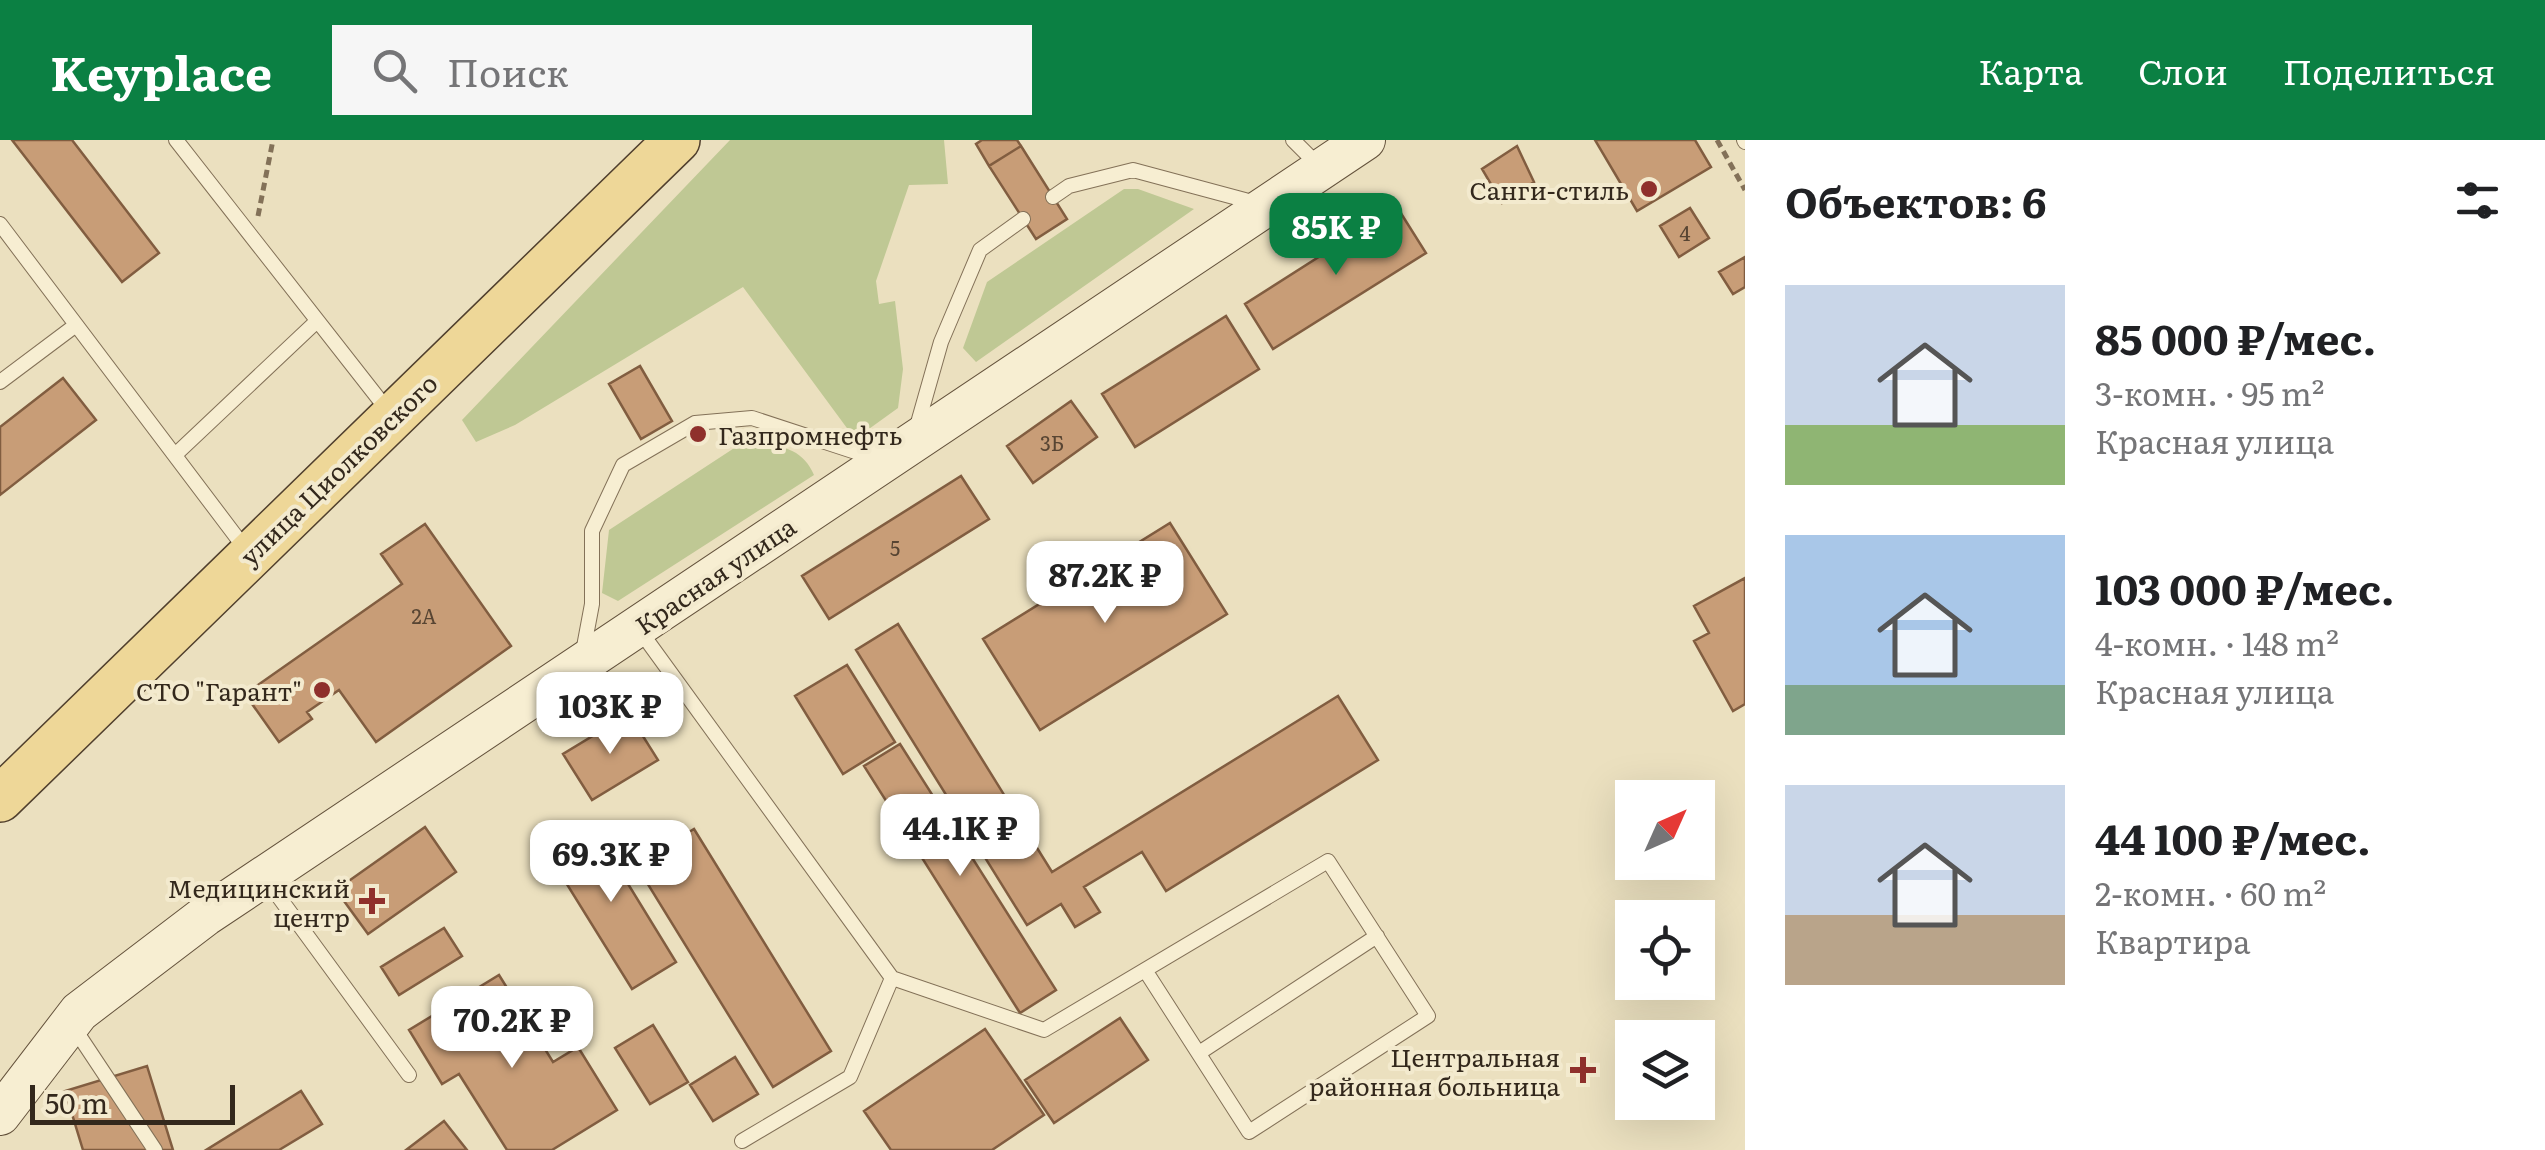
<!DOCTYPE html>
<html lang="ru">
<head>
<meta charset="utf-8">
<style>
  body { margin:0; font-family:Literata,serif; background:#f6f6f6; color:#202124; height:100vh; display:flex; flex-direction:column; font-size:38px; white-space:nowrap }
  * { box-sizing:border-box; margin:0 }
  p { font-size:32px; color:#757577 }
  .icon { flex:none; width:55px; height:55px; fill:none; stroke:currentColor; stroke-width:2; stroke-linecap:round; stroke-linejoin:round }
  .map { position:relative; flex:1; overflow:hidden }
  .panel { display:flex; flex-direction:column; background:#fff; width:800px }
  .panel>* { flex:none }
  .needle { width:65px; rotate:45deg }
  .fabs { position:absolute; left:1615px; top:640px; display:grid; gap:20px }
  .fabs a { display:grid; place-items:center; width:100px; height:100px; border-radius:0px; background:#fff; box-shadow:0 10px 40px #0002; font-size:50px }
  .scale { position:absolute; left:30px; bottom:25px; width:205px; box-sizing:border-box; padding-left:10px; border:5px solid #33281c; border-top:0; font-size:28px; line-height:35px; white-space:nowrap; color:#33281c; -webkit-text-stroke:8px #f3eace; paint-order:stroke }
  .price { position:absolute; translate:-50% -85px; padding:0 22px; border-radius:20px; background:#fff; color:#222; font-size:32px; line-height:65px; filter:drop-shadow(0 2px 5px #0008) }
  .price::after { content:''; position:absolute; left:50%; top:60px; width:30px; height:22px; margin-left:-15px; background:inherit; clip-path:polygon(0 0,100% 0,50% 100%) }
  .price.on { background:#0b8043; color:#fff }
  ul { padding:0; list-style:none }
  li { display:flex; align-items:center; gap:30px; height:250px; padding:0 40px }
  li span { display:grid; place-items:center; flex:none; width:280px; height:200px; border-radius:0px; color:#555 }
  li>.icon { margin-inline-start:auto }
  span .icon { width:120px; height:120px; fill:#fffc; stroke-width:1 }
  li b { font-size:42px }
  h2 { display:flex; justify-content:space-between; align-items:center; height:120px; padding:0 40px; font-size:42px }
  header { display:flex; align-items:center; gap:60px; box-sizing:border-box; height:140px; padding:0 50px; background:#0b8043; color:#fff }
  header strong { font-size:48px }
  nav { display:flex; gap:55px; margin-inline-start:auto; font-size:35px }
  .search { width:700px; height:90px; background:#f6f6f6; display:flex; align-items:center; gap:25px; box-sizing:border-box; padding:0 35px; border-radius:0px; color:#757577; font-size:38px }
  main { display:flex; flex:1; min-height:0 }
  .map>svg:first-child { display:block }
</style>
</head>
<body>
<header>
<strong>Keyplace</strong>
<div class="search"><svg class="icon" aria-label="search" viewBox="0 0 24 24"><circle cx="10" cy="10" r="6"/><path d="M15 15l6 6"/></svg>Поиск</div>
<nav><a>Карта</a><a>Слои</a><a>Поделиться</a></nav>
</header>
<main>
<div class="map">
<svg width="1745" height="1010" viewBox="0 0 1745 1010">
  <rect width="100%" height="100%" fill="#ebe0bf"/>
  <!-- green -->
  <path fill="#bfc894" d="M730 0H944L948 44 909 45 876 141 879 164 895 161 903 229 898 268 855 299 743 147 515 285 476 302 462 280Z
    M1124 49H1138L1194 69 976 222 963 208 987 142Z
    M745 301C774 305 802 305 814 335L618 461 602 453 609 390Z"/>
  <!-- building -->
  <path fill="#c89d77" stroke="#815d40" stroke-width="2.5" d="M12 0H72L159 113 122 142Z
    M982 0H1017L1021 6 989 26 976 4Z
    M1595 0H1695L1711 27 1637 71Z
    M1021 6 1067 79 1036 99 989 26Z
    M1517 6 1534 42 1502 63 1482 29Z
    M1397 67 1426 113 1273 209 1245 164Z
    M1690 68 1709 98 1679 117 1660 86Z
    M1745 117V147L1733 154 1719 132Z
    M1226 176 1259 229 1135 307 1102 254Z
    M640 226 672 281 641 299 609 244Z
    M63 238 96 280 0 355V287Z
    M1071 261 1097 297 1033 343 1007 306Z
    M961 336 989 379 829 479 802 436Z
    M1170 383 1227 474 1040 590 983 499Z
    M425 384 511 506 376 602 339 550 307 572 312 579 279 602 245 554 402 444 381 414Z
    M1745 438V564L1733 571 1694 501 1709 493 1694 466Z
    M898 484 1052 732 1338 556 1378 620 1166 751 1142 712 1084 747 1100 772 1075 787 1061 764 1027 785 856 510Z
    M847 525 895 602 843 634 795 556Z
    M629 574 658 620 592 660 563 614Z
    M900 604 1056 850 1020 873 864 626Z
    M590 682 676 822 632 849 545 709Z
    M425 687 456 732 368 794 336 750Z
    M694 689 831 911 773 947 636 725Z
    M444 788 462 816 399 855 381 827Z
    M499 835 553 922 578 907 617 970 552 1010H507L459 934 442 944 409 890Z
    M1120 878 1148 920 1054 983 1025 940Z
    M653 885 688 942 650 964 615 908Z
    M985 889 1044 975 992 1010H891L864 971Z
    M735 917 758 954 713 981 690 945Z
    M147 926 173 1010H83L65 951Z
    M301 951 322 984 279 1010H206Z
    M444 981 467 1010H406Z"/>
  <g fill="none" stroke-linecap="round" stroke-linejoin="round">
    <!-- service casing -->
    <g stroke="#837158" stroke-width="16">
      <path id="service" d="M176 0 389 272
        M1293 0 1321 28
        M1744 0 1745 2
        M1053 57 1069 46 1133 30 1256 63
        M0 84 247 411
        M0 242 76 185
        M916 290 941 202 980 110 1023 79
        M175 315 317 181
        M638 488 892 838 1044 890 1328 721 1428 876 1249 992 1145 830
        M583 512 592 464V391L623 325 695 283 752 278 874 318
        M265 738 409 935
        M74 888 155 1010
        M1199 913 1377 796
        M742 1001 850 937 892 838"/>
    </g>
    <!-- secondary casing -->
    <g stroke="#64523c" stroke-width="42">
      <path id="secondary" d="M0 975 79 872 205 776 1365 0"/>
    </g>
    <!-- primary casing -->
    <g stroke="#503f2d" stroke-width="48">
      <path id="primary" d="M0 659 677 0"/>
    </g>
    <!-- path -->
    <path stroke="#837158" stroke-width="5" stroke-dasharray="8 5" stroke-linecap="butt" d="M1717 0 1745 50
      M258 76 273 0"/>
    <!-- service -->
    <use href="#service" stroke="#f7eed2" stroke-width="14"/>
    <!-- secondary -->
    <use href="#secondary" stroke="#f7eed2" stroke-width="40"/>
    <!-- primary -->
    <use href="#primary" stroke="#eed798" stroke-width="45"/>
  </g>
  <!-- markers -->
  <g fill="#8f302c" stroke="#f3eace" stroke-width="4">
    <circle cx="1649" cy="49" r="10"/>
    <circle cx="698" cy="294" r="10"/>
    <circle cx="322" cy="550" r="10"/>
    <path d="M367 746h10v10h10v10h-10v10h-10v-10h-10v-10h10z"/>
    <path d="M1578 915h10v10h10v10h-10v10h-10v-10h-10v-10h10z"/>
  </g>
  <g text-anchor="middle" dominant-baseline="central" stroke-width="8" stroke-linejoin="round" paint-order="stroke">
    <!-- number labels -->
    <g font-size="20" fill="#584533">
      <text x="1685" y="92">4</text>
      <text x="1052" y="302">3Б</text>
      <text x="895" y="407">5</text>
      <text x="424" y="475">2А</text>
    </g>
    <!-- poi labels -->
    <g font-size="25" fill="#33281c" stroke="#f3eace" text-anchor="end">
      <text x="1629" y="49">Санги-стиль</text>
      <text x="718" y="294" text-anchor="start">Газпромнефть</text>
      <text x="302" y="550">СТО "Гарант"</text>
      <text x="350" y="747">Медицинский<tspan x="350" dy="29">центр</tspan></text>
      <text x="1560" y="916">Центральная<tspan x="1560" dy="29">районная больница</tspan></text>
    </g>
    <!-- street labels -->
    <g font-size="25" fill="#33281c" stroke="#f3eace">
      <text transform="translate(338 329) rotate(-44)">улица Циолковского</text>
      <text transform="translate(715 435) rotate(-34)">Красная улица</text>
    </g>
  </g>
</svg>
<div class="fabs">
<a><svg class="needle" viewBox="-14 -14 28 28"><path d="M0-13l5 13h-10z" fill="#e53935"/><path d="M0 13l5-13h-10z" fill="#757577"/></svg></a>
<a><svg class="icon" aria-label="locate" viewBox="0 0 24 24"><circle cx="12" cy="12" r="6"/><path d="M12 2v4M12 18v4M2 12h4M18 12h4"/></svg></a>
<a><svg class="icon" aria-label="layers" viewBox="0 0 24 24"><path d="M12 4l9 5-9 5-9-5zM3 14l9 5 9-5"/></svg></a>
</div>
<div class="scale">50 m</div>
<b class="price on" style="left:1336px;top:138px">85K ₽</b>
<b class="price" style="left:1105px;top:486px">87.2K ₽</b>
<b class="price" style="left:610px;top:617px">103K ₽</b>
<b class="price" style="left:960px;top:739px">44.1K ₽</b>
<b class="price" style="left:611px;top:765px">69.3K ₽</b>
<b class="price" style="left:512px;top:931px">70.2K ₽</b>
</div>
<section class="panel">
<h2>Объектов: 6<svg class="icon" aria-label="filters" viewBox="0 0 24 24"><path d="M4 7h16M4 17h16"/><circle cx="9" cy="7" r="2"/><circle cx="15" cy="17" r="2"/></svg></h2>
<ul>
<li><span style="background:linear-gradient(#c9d6e8 70%,#8fb573 0)"><svg class="icon" aria-label="home" viewBox="0 0 24 24"><path d="M3 11l9-7 9 7M6 9v11h12V9"/></svg></span><div><b>85 000 ₽/мес.</b><p>3-комн. · 95 m²</p><p>Красная улица</p></div></li>
<li><span style="background:linear-gradient(#a9c7e8 75%,#7fa58c 0)"><svg class="icon" aria-label="home" viewBox="0 0 24 24"><path d="M3 11l9-7 9 7M6 9v11h12V9"/></svg></span><div><b>103 000 ₽/мес.</b><p>4-комн. · 148 m²</p><p>Красная улица</p></div></li>
<li><span style="background:linear-gradient(#c9d6e8 65%,#b9a48a 0)"><svg class="icon" aria-label="home" viewBox="0 0 24 24"><path d="M3 11l9-7 9 7M6 9v11h12V9"/></svg></span><div><b>44 100 ₽/мес.</b><p>2-комн. · 60 m²</p><p>Квартира</p></div></li>
</ul>
</section>
</main>
</body>
</html>
